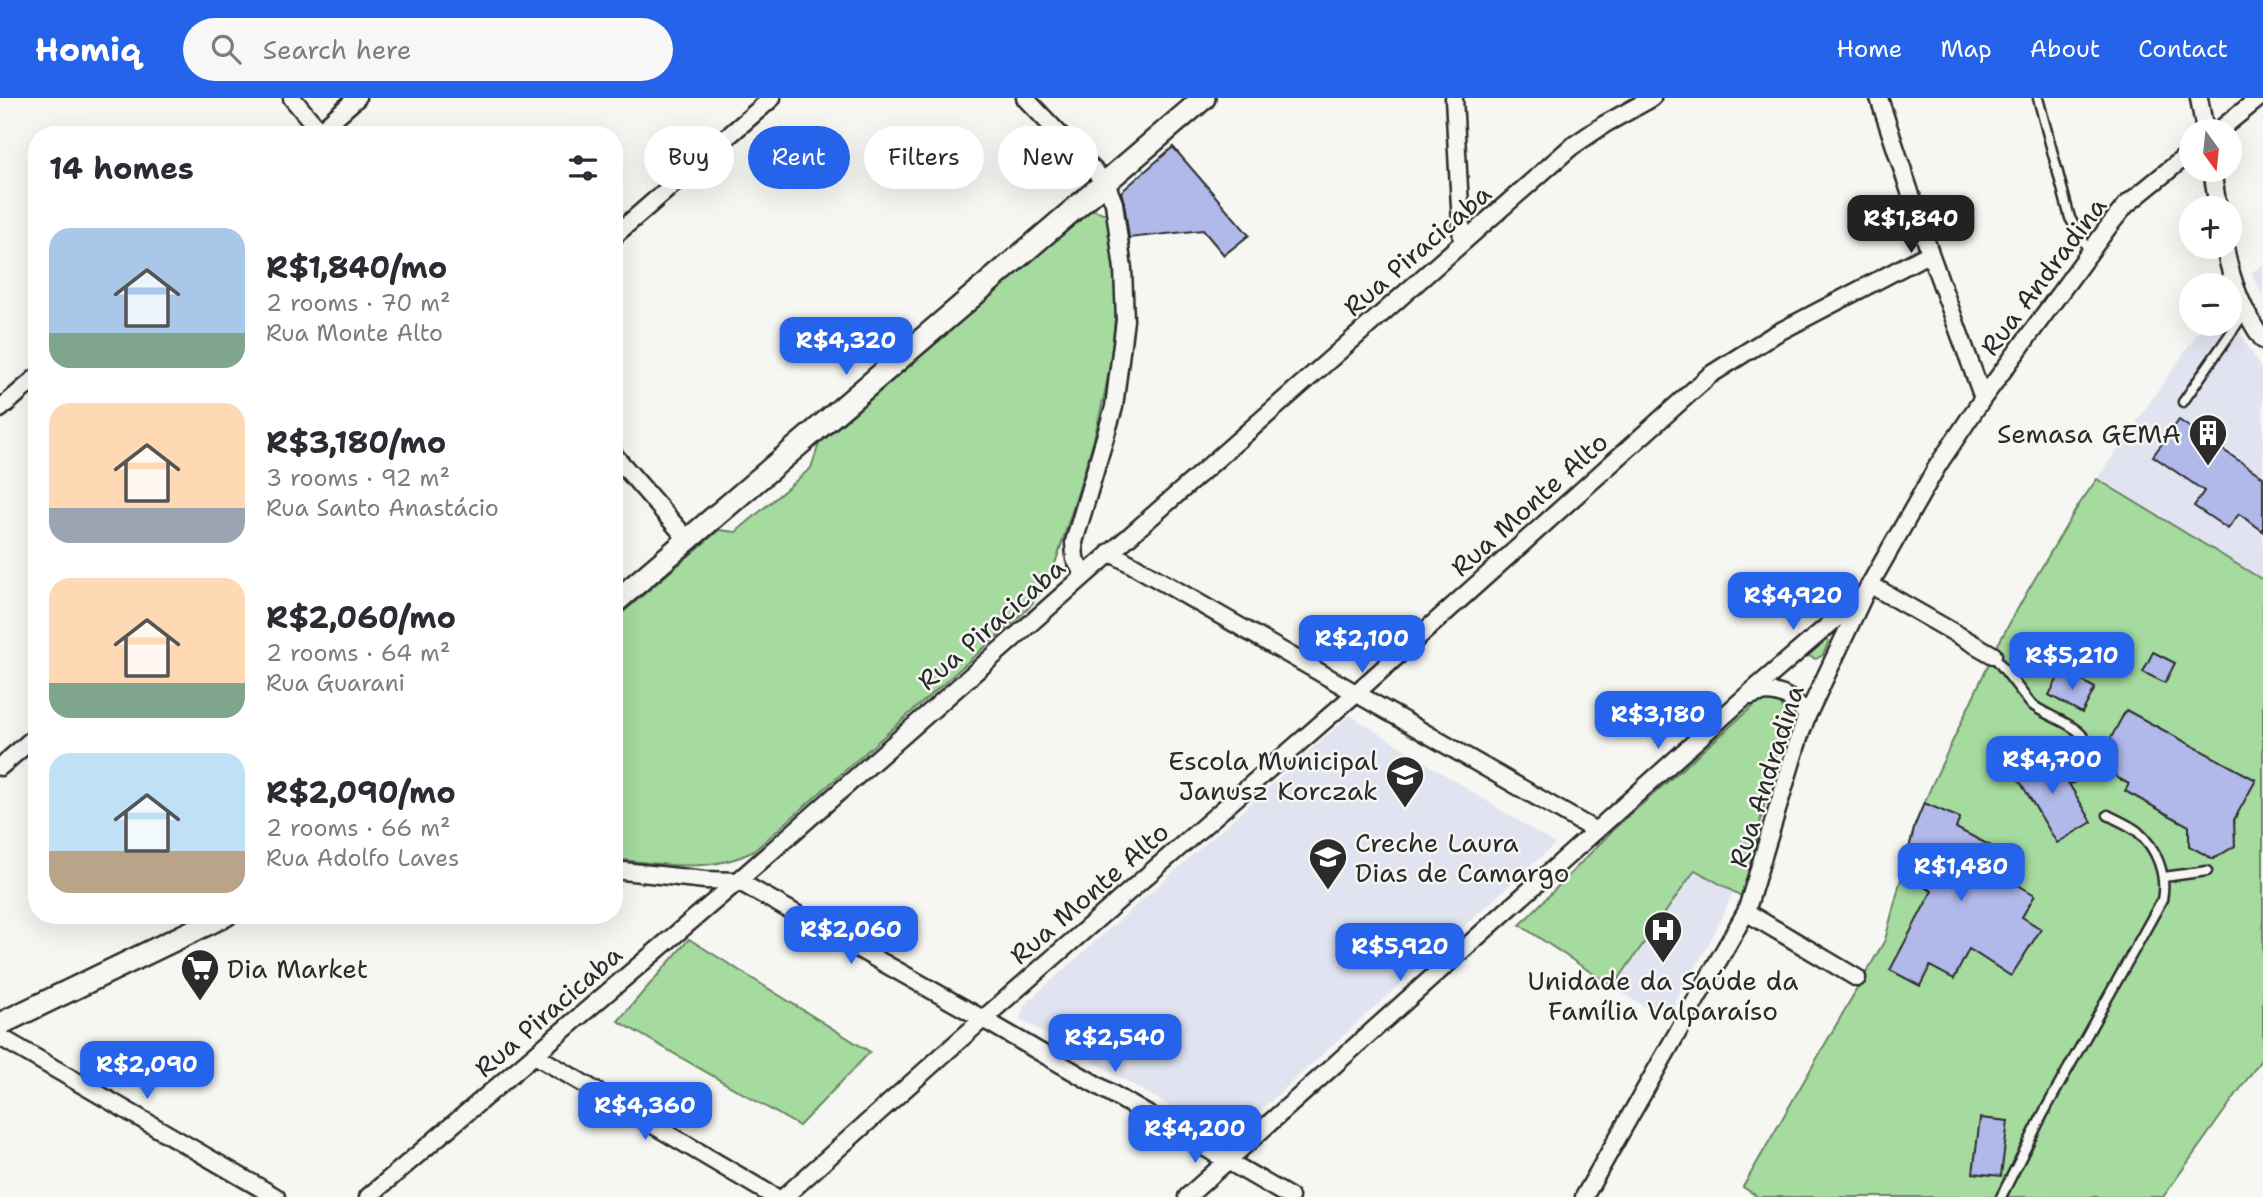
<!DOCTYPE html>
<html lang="en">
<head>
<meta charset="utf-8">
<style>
  body { margin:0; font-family:"Shantell Sans",sans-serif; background:#f7f7f7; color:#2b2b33; height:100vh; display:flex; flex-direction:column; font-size:26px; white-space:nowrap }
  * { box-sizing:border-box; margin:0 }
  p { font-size:23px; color:#7c7c81 }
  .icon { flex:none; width:38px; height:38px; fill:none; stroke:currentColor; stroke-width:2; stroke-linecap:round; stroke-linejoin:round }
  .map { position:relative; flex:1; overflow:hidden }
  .panel { position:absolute; left:28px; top:28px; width:595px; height:798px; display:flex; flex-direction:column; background:#fff; border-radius:28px; box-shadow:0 7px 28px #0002 }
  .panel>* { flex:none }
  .guide { position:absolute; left:644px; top:28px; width:665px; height:63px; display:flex; gap:14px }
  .needle { width:46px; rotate:165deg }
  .controls { position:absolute; left:2179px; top:21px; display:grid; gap:14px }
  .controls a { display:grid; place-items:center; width:63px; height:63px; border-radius:50%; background:#fff; box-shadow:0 7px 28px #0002; font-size:35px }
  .price { position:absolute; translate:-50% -60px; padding:0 16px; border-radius:14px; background:#2563eb; color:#fff; font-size:23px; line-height:46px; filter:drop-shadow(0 2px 4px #0008) }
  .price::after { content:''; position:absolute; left:50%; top:42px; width:21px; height:16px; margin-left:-10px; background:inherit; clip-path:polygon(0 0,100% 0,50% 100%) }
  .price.selected { background:#222; color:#fff }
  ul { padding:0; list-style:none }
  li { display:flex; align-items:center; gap:21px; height:175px; padding:0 21px }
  li span { display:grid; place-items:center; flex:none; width:196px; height:140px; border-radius:21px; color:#555 }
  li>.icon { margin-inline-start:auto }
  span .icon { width:84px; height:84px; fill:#fffc; stroke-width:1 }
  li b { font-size:30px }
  h2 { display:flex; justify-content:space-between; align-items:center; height:84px; padding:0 21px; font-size:30px }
  .chip { padding:0 24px; border-radius:32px; background:#fff; box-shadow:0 7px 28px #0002; font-size:24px; line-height:63px }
  .chip.selected { background:#2563eb; color:#fff }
  header { display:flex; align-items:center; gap:42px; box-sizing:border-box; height:98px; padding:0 35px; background:#2563eb; color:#fff }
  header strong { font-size:33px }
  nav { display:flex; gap:38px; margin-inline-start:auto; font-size:24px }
  .search { width:490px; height:63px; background:#f7f7f7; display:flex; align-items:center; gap:18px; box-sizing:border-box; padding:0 24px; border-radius:38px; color:#7c7c81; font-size:26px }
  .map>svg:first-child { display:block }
</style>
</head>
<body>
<header>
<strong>Homiq</strong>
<div class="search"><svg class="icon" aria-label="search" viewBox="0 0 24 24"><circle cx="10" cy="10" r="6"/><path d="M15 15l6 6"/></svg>Search here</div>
<nav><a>Home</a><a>Map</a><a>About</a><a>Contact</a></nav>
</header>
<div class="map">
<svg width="2263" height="1099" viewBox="0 0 2263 1099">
  <rect width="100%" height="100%" fill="#f6f6f2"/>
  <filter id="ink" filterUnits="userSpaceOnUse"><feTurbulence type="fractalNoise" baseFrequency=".0143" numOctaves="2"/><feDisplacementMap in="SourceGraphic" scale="14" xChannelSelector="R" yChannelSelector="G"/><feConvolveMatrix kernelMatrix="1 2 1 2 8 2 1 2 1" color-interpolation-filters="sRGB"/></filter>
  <g filter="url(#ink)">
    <!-- built -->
    <path fill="#e1e4f0" d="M2263 166V198L2251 175Z
      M2230 218 2263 274V482L2097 381 2204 226H2230Z
      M1350 617 1555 746 1231 1039 1221 1038 1020 921 1025 906Z
      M1695 772 1734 793 1710 844 1665 922 1613 889Z"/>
    <!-- green -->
    <path fill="#a5db9e" stroke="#688364" stroke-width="2" d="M1092 111 1106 116 1108 118C1111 152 1117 186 1115 219 1111 287 1092 352 1071 416 1063 439 1058 464 1046 486 1039 499 1030 509 1019 519L754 753C709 776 662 766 614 761V522L719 432 736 434 811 370 819 346Z
      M2097 381 2263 482V959L2163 1099H1758L1743 1089 1885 842 1915 727 1932 687 1996 550 2027 494 2078 408Z
      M1824 539 1829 543 1823 557 1816 561 1808 558 1803 551Z
      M1768 601 1781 606 1785 617 1743 799 1695 772 1613 889 1520 827 1614 731 1760 602Z
      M689 841 870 954 799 1028 618 923Z"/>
    <!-- building -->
    <path fill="#b0b9ea" stroke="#2b2b2b" stroke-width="2" d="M1173 49 1249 137 1224 157 1203 132 1129 140 1124 104 1121 94Z
      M2179 322 2263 379V433L2239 416 2228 431 2194 408 2204 393 2153 358Z
      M2153 554 2175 565 2165 585 2143 574Z
      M2062 572 2095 590 2082 615 2049 597Z
      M2126 612 2256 682 2234 722 2235 748 2213 761 2189 748V728L2125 693 2129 686 2116 679 2107 647Z
      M2048 651 2092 724 2057 745 2013 672Z
      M1924 705 1960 720 1956 730 1991 748 1983 762 1995 768 1993 772 2035 797 2022 819 2041 831 2011 878 1969 851 1954 881 1930 868 1920 888 1890 872 1932 793 1902 778 1915 727Z
      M1980 1020 2008 1023 2001 1078 1973 1075Z"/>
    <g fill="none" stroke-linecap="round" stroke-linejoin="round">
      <!-- service casing -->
      <g stroke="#2b2b2b" stroke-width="13">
        <path id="service" d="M2038 0 2070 120 2089 153
          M2183 304 2246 213
          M1993 557 2030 605C2045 618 2067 622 2080 635 2085 639 2085 645 2087 651
          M2071 680 2086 671 2090 666 2089 660
          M2164 779 2207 773
          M2001 1099 2043 1016 2162 802C2167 777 2157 750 2137 733 2128 726 2117 722 2108 717"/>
      </g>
      <!-- minor casing -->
      <g stroke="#2b2b2b" stroke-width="21">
        <path id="minor" d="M292 0 323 37
          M1025 0 1106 85 1114 105 1123 171 1125 222 1114 309 1074 444 1075 461 1084 477
          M1454 0 1462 145
          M1879 0 1930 155 1983 300
          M2199 0 2205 33
          M2218 33 2259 0
          M315 37 357 0
          M2212 72 2218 110
          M614 138 772 0
          M2225 149C2231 183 2243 214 2263 242
          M0 311 37 279
          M614 357 688 442
          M1110 454 1596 733
          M1871 487 1993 557
          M1750 598C1774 588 1793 598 1807 618
          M0 669 37 637
          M614 772 705 782 738 783 983 921 1290 1099
          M1746 814 1857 880
          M0 939 276 1099
          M535 957 775 1099
          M368 1099 738 783 1571 49 1605 26 1652 0
          M784 1099 983 921 1356 595 1710 277 1775 236 1930 155
          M1187 1099 1744 600 1860 500
          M1584 1099 1746 814 1799 640 1807 618 1865 495 1938 367 1983 300 2109 128 2126 107 2191 54"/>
      </g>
      <!-- secondary casing -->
      <g stroke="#2b2b2b" stroke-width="26">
        <path id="secondary" d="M614 505 1204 0
          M0 926 226 817"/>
      </g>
      <!-- service -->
      <use href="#service" stroke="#f6f6f2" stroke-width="8"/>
      <!-- minor -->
      <use href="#minor" stroke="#f6f6f2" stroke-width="16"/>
      <!-- secondary -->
      <use href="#secondary" stroke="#f6f6f2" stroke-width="21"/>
    </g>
  </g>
  <!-- icons -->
  <defs>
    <g id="building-pin" transform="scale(2.0125)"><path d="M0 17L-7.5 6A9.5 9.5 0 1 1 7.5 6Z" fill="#2b2b2b" stroke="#f6f6f2"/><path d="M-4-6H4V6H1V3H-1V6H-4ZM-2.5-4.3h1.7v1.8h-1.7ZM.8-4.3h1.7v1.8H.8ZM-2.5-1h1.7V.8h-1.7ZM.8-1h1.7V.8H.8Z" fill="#fff"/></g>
    <g id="school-pin" transform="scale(2.0125)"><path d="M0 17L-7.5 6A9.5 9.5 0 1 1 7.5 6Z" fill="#2b2b2b" stroke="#f6f6f2"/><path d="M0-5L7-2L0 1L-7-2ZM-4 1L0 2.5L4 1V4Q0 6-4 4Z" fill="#fff"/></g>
    <g id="hospital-pin" transform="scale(2.0125)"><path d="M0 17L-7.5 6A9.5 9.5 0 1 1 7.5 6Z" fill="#2b2b2b" stroke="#f6f6f2"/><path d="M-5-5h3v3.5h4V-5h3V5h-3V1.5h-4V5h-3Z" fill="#fff"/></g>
    <g id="supermarket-pin" transform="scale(2.0125)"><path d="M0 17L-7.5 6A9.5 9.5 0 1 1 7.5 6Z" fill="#2b2b2b" stroke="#f6f6f2"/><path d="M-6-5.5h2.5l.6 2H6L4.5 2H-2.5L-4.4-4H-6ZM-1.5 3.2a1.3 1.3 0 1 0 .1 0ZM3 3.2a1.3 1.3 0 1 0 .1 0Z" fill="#fff"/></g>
  </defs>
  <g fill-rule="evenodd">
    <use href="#building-pin" x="2208" y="335"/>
    <use href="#school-pin" x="1405" y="677"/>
    <use href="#school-pin" x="1328" y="759"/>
    <use href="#hospital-pin" x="1663" y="832"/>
    <use href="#supermarket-pin" x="200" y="870"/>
  </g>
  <g text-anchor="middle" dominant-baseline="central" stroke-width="5" stroke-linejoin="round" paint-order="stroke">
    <!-- street labels -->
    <g font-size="26" fill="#2b2b2b" stroke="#f6f6f2">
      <text transform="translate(1417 152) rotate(-41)">Rua Piracicaba</text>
      <text transform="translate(2043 178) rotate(-53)">Rua Andradina</text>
      <text transform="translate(1529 406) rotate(-42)">Rua Monte Alto</text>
      <text transform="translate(991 526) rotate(-41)">Rua Piracicaba</text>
      <text transform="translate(1766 678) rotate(-72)">Rua Andradina</text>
      <text transform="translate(1089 795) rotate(-41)">Rua Monte Alto</text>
      <text transform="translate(548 913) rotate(-41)">Rua Piracicaba</text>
    </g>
    <!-- poi labels -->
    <g font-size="26" fill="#2b2b2b" stroke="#f6f6f2" text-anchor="end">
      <text x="2181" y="335">Semasa GEMA</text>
      <text x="1378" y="662">Escola Municipal<tspan x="1378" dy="30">Janusz Korczak</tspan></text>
      <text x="1355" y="744" text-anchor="start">Creche Laura<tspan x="1355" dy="30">Dias de Camargo</tspan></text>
      <text x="227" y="870" text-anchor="start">Dia Market</text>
      <text x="1663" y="882" text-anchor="middle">Unidade da Saúde da<tspan x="1663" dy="30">Família Valparaíso</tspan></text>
    </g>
  </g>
</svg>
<div class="controls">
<a><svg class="needle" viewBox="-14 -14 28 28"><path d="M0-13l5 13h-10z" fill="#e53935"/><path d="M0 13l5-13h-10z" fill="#7c7c81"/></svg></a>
<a>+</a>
<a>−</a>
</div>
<b class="price selected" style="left:1911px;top:157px">R$1,840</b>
<b class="price" style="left:846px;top:279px">R$4,320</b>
<b class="price" style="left:1793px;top:534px">R$4,920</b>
<b class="price" style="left:1362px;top:577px">R$2,100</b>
<b class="price" style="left:2072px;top:594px">R$5,210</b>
<b class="price" style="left:1658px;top:653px">R$3,180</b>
<b class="price" style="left:2052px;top:698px">R$4,700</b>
<b class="price" style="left:1961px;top:805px">R$1,480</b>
<b class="price" style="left:851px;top:868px">R$2,060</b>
<b class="price" style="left:1400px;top:885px">R$5,920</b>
<b class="price" style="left:1115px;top:976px">R$2,540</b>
<b class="price" style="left:147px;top:1003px">R$2,090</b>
<b class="price" style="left:645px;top:1044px">R$4,360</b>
<b class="price" style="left:1195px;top:1067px">R$4,200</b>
<div class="guide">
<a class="chip">Buy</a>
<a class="chip selected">Rent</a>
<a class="chip">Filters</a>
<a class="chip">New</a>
</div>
<section class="panel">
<h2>14 homes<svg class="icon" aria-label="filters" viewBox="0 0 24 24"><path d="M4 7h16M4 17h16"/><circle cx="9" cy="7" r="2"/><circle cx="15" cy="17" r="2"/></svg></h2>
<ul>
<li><span style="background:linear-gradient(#a9c7e8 75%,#7fa58c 0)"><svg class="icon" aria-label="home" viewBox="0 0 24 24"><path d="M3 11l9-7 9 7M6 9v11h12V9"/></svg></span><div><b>R$1,840/mo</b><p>2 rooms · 70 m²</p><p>Rua Monte Alto</p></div></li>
<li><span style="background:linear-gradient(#ffd9b3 75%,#9aa5b1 0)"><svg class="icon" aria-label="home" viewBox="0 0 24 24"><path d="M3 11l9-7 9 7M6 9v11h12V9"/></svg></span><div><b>R$3,180/mo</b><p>3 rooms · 92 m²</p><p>Rua Santo Anastácio</p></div></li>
<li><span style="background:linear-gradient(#ffd9b3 75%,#7fa58c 0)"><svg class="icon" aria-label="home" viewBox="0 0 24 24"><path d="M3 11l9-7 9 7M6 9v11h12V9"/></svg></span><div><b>R$2,060/mo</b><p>2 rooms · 64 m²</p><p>Rua Guarani</p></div></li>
<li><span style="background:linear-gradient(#bfe0f5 70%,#b9a48a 0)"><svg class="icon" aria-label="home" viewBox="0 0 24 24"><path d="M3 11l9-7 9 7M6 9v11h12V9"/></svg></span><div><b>R$2,090/mo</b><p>2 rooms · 66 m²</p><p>Rua Adolfo Laves</p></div></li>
</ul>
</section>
</div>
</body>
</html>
